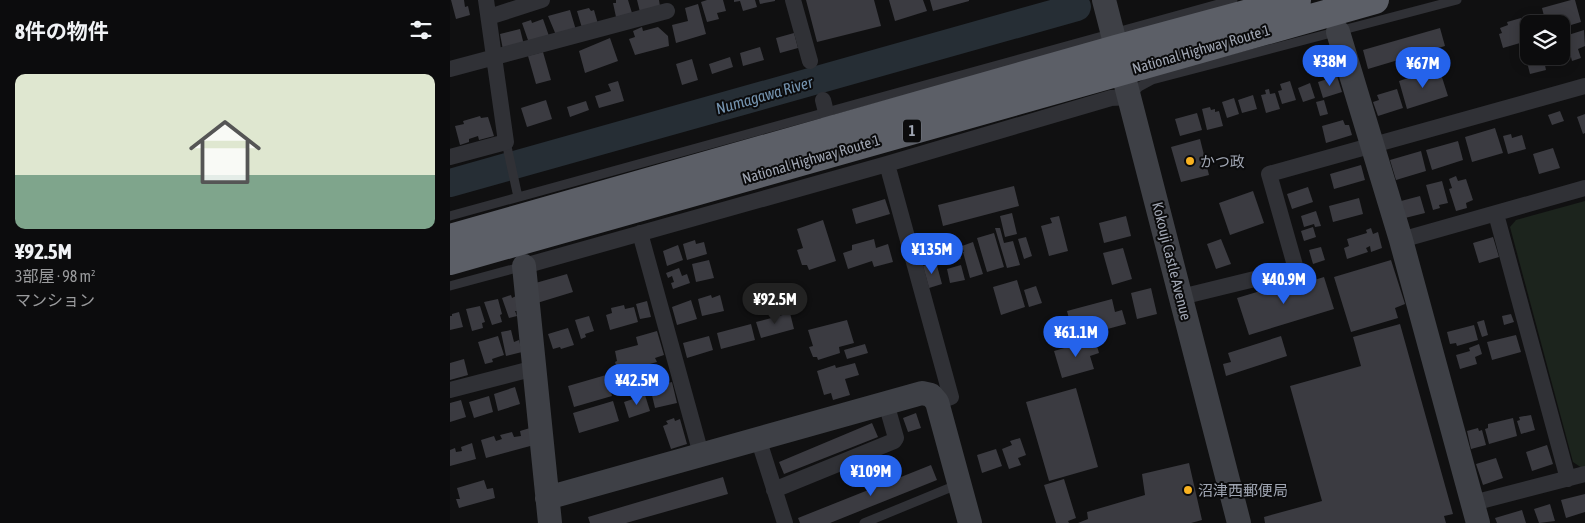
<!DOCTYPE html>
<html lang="ja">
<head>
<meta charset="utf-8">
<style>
  body { margin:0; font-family:"Asap Condensed","Noto Sans JP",sans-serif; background:#1a1a1b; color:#f1f3f6; height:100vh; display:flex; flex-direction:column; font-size:19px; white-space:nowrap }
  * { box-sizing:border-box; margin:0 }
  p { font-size:16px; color:#9a9b9d }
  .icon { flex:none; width:28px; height:28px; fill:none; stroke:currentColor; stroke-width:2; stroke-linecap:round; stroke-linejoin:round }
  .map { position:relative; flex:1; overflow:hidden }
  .side { display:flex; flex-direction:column; background:#0c0c0d; width:450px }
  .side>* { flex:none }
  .controls { position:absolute; left:1070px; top:15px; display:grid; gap:10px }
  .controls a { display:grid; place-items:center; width:50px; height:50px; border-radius:10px; background:#0c0c0d; box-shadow:0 2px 12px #0003,0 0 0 1px #2c2c2e; font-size:25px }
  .price { position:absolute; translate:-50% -42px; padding:0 11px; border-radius:18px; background:#2563eb; color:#fff; font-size:16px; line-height:32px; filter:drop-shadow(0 1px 2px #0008) }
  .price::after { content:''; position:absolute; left:50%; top:30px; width:15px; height:11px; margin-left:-8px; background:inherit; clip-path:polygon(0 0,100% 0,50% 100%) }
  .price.selected { background:#222; color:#fff }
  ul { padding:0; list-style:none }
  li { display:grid; align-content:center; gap:10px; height:265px; padding:0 15px }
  li span { display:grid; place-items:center; height:155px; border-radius:10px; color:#555 }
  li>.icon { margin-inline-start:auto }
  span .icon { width:90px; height:90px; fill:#fffc; stroke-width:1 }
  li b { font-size:21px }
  h2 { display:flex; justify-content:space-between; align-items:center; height:60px; padding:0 15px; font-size:21px }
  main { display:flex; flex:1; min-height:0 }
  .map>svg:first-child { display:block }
</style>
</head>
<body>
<main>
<section class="side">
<h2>8件の物件<svg class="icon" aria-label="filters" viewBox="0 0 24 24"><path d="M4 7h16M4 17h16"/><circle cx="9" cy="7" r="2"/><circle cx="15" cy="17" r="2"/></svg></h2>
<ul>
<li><span style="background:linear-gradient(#dfe7d0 65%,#7fa58c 0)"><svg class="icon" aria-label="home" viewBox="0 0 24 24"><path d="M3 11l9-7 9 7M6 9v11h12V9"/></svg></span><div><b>¥92.5M</b><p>3部屋 · 98 m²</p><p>マンション</p></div></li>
</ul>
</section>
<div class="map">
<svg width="1135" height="523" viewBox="0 0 1135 523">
  <rect width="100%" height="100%" fill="#101011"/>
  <!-- green -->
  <path fill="#1c241d" d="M1135 201V467L1132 468 1123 462 1060 227 1066 220Z"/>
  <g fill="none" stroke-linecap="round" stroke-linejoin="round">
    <!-- river -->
    <path stroke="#262e35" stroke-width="28" d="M0 183 627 7"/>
  </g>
  <!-- building -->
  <path fill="#3b3b41" d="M1 0H14L15 7 18 6 20 15 6 19Z
    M166 0H178L182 13 166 17 163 3H166Z
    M187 0H209L210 6 190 12Z
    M257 0H273L276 11 267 13 269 19 257 22 251 2Z
    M284 0H305L307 7 293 11 290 1 284 2Z
    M309 0H325V1L310 4Z
    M356 0H424L431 26 367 42Z
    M439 0H473L477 11 445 21Z
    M480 0H519V1L483 11Z
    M1121 0H1125L1131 22 1111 28V24H1096L1092 8Z
    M248 4 256 34 226 43 222 25 238 21 235 8Z
    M139 8 141 11 144 10 148 24 132 28 127 11Z
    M120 10 126 30 106 35 98 16Z
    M1071 18 1077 41 1053 48 1049 34 1052 33 1050 28 1058 25 1057 22Z
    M93 19 99 36 79 43 72 23 81 20 82 23Z
    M192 27 193 31 208 27 218 36 219 46 185 55 179 39 185 37 183 31Z
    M990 28 995 46 918 69 913 50Z
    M70 29 74 45 53 50 50 34Z
    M1134 30 1135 46 1128 49 1131 58 1122 61 1121 57 1108 61 1106 56H1111V33L1114 32 1115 36Z
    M344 33 348 48 330 53 326 38Z
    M160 38 168 61 135 73 129 51Z
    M310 47 314 60 293 66 290 53Z
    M1079 49V56H1093L1096 70 1080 74 1074 50Z
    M93 52 101 80 86 84 78 56Z
    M280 57 283 67 262 74 259 64Z
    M242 59 248 80 232 85 226 64Z
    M989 68 998 96 957 109 949 81Z
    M887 76 892 92 873 98 868 82Z
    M168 81 174 101 149 108 145 96 161 91 158 84Z
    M840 81 846 100 832 104 828 91 832 90 830 84Z
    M860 83 865 98 853 102 848 88Z
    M819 89 820 94 825 93 830 109 816 113 811 95 816 94 815 90Z
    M947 89 953 108 928 116 923 102 929 100 927 95Z
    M803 95 807 109 792 113 788 100Z
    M784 98 789 114 777 118 772 102Z
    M96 100 102 119 77 127 71 108Z
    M874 100 878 114 870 116 866 102Z
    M136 101 139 110 120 117 117 107Z
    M760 107 761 110 765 109V112L769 111 773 126 757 130 752 109Z
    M1110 111 1114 121 1102 125 1098 115Z
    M747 113 752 130 730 136 725 119Z
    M1135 114V133L1133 134 1127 117Z
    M30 116 31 118 38 117 44 136 29 140 28 136 19 139V142L10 145 5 126 14 124 13 121Z
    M893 120 895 125H899L902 135 876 143 872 126Z
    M1045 128 1053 153 1022 162 1015 137Z
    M1061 134 1062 138 1072 135 1076 149 1058 154 1053 136Z
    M750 139 759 175 731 182 721 147Z
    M1008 141 1013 160 982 170 976 150Z
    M1103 148 1110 168 1089 174 1083 154Z
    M971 151 976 171 946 180 940 160Z
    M911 165 915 180 884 189 880 174Z
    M1006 176 1008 181 1016 179 1023 200 1016 203 1017 208 1006 211 999 189 1002 188 999 179Z
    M992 181 998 203 989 205 990 208 983 210 976 185Z
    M564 186 569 206 493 226 488 205Z
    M858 187 863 202 842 209 837 194Z
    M803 191 814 223 780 235 769 203Z
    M970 196 975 213 955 218 951 201Z
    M909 198 913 214 883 222 879 206Z
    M435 199 440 214 406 224 402 209Z
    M866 211 871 226 865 227 864 224 854 227 851 216Z
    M562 213 567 234 555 237 550 216Z
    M609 216 618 251 599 256 591 226 602 223 600 218Z
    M676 216 681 236 654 243 649 223Z
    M373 220 386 261 359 270 357 265H352L347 250 353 248 347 229Z
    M863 227 866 237 854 241 851 231Z
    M545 228H550L554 243 563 241 570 265 557 268Z
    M921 228 923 234 928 232 932 248 921 252 920 246 916 248 918 252 897 259 894 248 899 246 897 239 917 233 916 230Z
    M544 233 554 267 537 272 527 238Z
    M576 237 582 256 574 259 568 239Z
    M1043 237 1049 257 1029 263 1023 243Z
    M424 239 426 248 438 244 443 262 424 267 422 261 398 269 393 253 402 250V245Z
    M771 239 781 264 766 269 757 244Z
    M245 240 246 244 254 242 257 254 237 260 233 244Z
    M523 242 533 274 520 278 513 252H514L512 246Z
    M228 245 233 260 217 266 213 251Z
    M506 246 511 259 501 262 500 258 495 260 492 251Z
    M871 247 875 260 863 264 859 250Z
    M673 248 682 279 662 285 653 253Z
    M259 260 264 278 246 282 242 264Z
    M941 260 955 304 945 308 948 318 901 332 884 277Z
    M486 262 492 284 479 288 473 266Z
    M511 265 515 280 500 283 497 269Z
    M229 268 232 276 237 274 240 283 223 289 221 283 224 282 222 276 218 278 216 273Z
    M117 274 123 292 87 303 82 284Z
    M874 277 884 309 799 335 787 298 843 281 845 286Z
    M567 280 575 307 551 315 543 287Z
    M586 286 592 303 579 307 574 290Z
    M701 288 707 314 687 319 681 293Z
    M61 295 62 298 66 296 68 311H65L67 316 59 318 52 298Z
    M261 295 262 298 270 295 274 311 252 316 248 299Z
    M48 299 52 314 50 315 52 322 42 325 34 302Z
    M662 299 665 312 672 310 676 324 624 338 617 311Z
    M241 300 247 319 227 325 222 307Z
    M197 301 201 317 190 319 186 304Z
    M174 305 175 309 184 307 188 322 160 330 156 315 162 313 161 308Z
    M30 306 35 322 32 323 33 328 22 331 16 309Z
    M9 312 13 327 0 330V316H2V314Z
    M340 313 344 329 311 338 306 322Z
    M1061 314 1064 322 1054 325 1052 316Z
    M139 316 144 331 135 334 136 337 131 339 125 320Z
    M397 320 404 343 389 347 390 353 368 360 367 357H363L359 347 363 346 358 330Z
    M1034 320 1038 335 1032 337 1027 322Z
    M301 324 305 340 271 349 267 333Z
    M950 324 1003 514 994 516 996 523H815L814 517 872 501 840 386 911 366 903 337Z
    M1024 325 1028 340 1007 346 1006 343 1000 344 997 332Z
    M118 328 124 345 111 349 110 347 103 349 98 334Z
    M61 330 64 342 69 340 72 352 56 356 51 332Z
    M207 331 214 355 205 358 207 362 189 367 190 369 169 375 165 362 167 361 165 351 188 345 186 337Z
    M1066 335 1071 352 1042 360 1037 342Z
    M48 336 54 355 42 359 43 362 35 364 28 342Z
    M259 336 263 350 237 358 233 343Z
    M831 336 837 356 776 376 773 364 781 362 778 353Z
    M645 339 649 353 640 356 644 369 612 378 604 351Z
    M415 344 418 353 397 359 394 350Z
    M1029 344 1032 354 1025 357 1027 364 1010 369 1006 355 1020 351 1019 348Z
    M14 359 18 375 0 380V363Z
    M405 363 409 375 395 379 400 395 383 400 381 393 374 395 367 371 385 365 386 368Z
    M156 375 162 396 124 407 118 386Z
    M222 382 227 403 205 408 200 387Z
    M65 387 70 404 48 411 44 394Z
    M626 388 648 467 599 481 576 402Z
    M195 395 200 411 179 418 174 402Z
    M39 396 43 412 24 418 19 402Z
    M11 400 16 417 0 422V403Z
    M163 401 169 421 129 433 123 413Z
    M466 413 471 428 458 432 453 418Z
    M1081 415 1085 430 1071 434 1067 421 1070 420 1069 417Z
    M224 418 225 421 230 419 237 444 221 449 213 426 218 424 216 421Z
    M1063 418 1067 436 1039 444 1035 429 1038 428V424Z
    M422 423 428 437 334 474 329 462Z
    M80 428 84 445 36 458 31 440 44 436 46 441 52 439 50 435 62 432 64 437 71 436 70 431Z
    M1028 428 1029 431 1032 430 1036 445 1021 449 1017 431Z
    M570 438 576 455 568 458 571 465 559 469 552 449 562 445 560 441Z
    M22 443 26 459 0 466V450L5 448 6 452 12 451 11 447Z
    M1097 445 1103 464 1082 471 1076 452Z
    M546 449 552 466 532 473 527 455Z
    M1046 458 1053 478 1033 485 1026 464Z
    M739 463 752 520 741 523H628L638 519 637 512 695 495 692 474Z
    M481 465 487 480 380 523H350L348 518Z
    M273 477 278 494 176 523H140L138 517Z
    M614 479 626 518 618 521 619 523H606L594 485Z
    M34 480 37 489 43 488 45 498 9 508 6 499H10L7 488Z
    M1135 494V512L1116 518 1111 500Z
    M1100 504 1105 521 1089 523 1084 509Z
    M1072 510 1076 523H1047L1045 518Z"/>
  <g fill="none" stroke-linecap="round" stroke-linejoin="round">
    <!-- lane -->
    <path stroke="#303136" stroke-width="9" d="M681 96 689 87 702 80 1007 0
      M56 142 68 197
      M0 216 783 0
      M0 286 74 266
      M414 523 509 484"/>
    <!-- street -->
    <path stroke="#303136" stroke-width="16" d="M343 0 360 61
      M39 17 92 0
      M0 69 217 11
      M373 100 376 112
      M0 157 56 142 36 0
      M437 164 501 397 487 402
      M1046 214 1118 479
      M190 233 251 454
      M951 240 1135 188
      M74 266 437 164 661 98 680 97
      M731 297 846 269 819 174 1135 86
      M0 390 85 368
      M308 438 335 523
      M324 490 444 441 446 438 436 403
      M1023 503 1135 474"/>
    <!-- secondary -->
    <path stroke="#3e4046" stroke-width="24" d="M654 0 789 523
      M888 32 951 240 1028 523
      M74 266 100 523
      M97 498 472 393 481 395 487 402 520 523"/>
    <!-- highway -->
    <path stroke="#5c5f67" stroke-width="28" d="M0 238 666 49 847 0
      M0 261 925 0"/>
  </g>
  <!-- markers -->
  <g fill="#f9b220" stroke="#0b0b0c" stroke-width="2">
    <circle cx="740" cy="161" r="5"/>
    <circle cx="738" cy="490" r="5"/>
  </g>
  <g text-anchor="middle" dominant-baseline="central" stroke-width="4" stroke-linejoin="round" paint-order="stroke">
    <!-- shield labels -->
    <rect fill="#0b0b0c" stroke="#737881" stroke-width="1" x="453" y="119.5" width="18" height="23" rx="4"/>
    <g font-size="14" font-weight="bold" fill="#a0a6b3">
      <text x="462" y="131">1</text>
    </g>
    <!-- street labels -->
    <g font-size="15" fill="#a0a6b3" stroke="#0b0b0c">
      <text transform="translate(751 49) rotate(-16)">National Highway Route 1</text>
      <text transform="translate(361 159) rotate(-16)">National Highway Route 1</text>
      <text transform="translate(722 261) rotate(76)">Kokouji Castle Avenue</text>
    </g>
    <!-- poi labels -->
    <g font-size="15" fill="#a0a6b3" stroke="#0b0b0c" text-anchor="start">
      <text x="750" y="161">かつ政</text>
      <text x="748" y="490">沼津西郵便局</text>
    </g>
    <!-- water labels -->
    <g font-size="16" font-style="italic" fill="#7594b0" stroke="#0b0b0c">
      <text transform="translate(314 95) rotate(-16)">Numagawa River</text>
    </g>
  </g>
</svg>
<div class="controls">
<a><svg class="icon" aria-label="layers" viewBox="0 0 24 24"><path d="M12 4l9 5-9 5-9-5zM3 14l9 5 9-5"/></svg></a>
</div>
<b class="price" style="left:880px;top:87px">¥38M</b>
<b class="price" style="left:973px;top:89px">¥67M</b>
<b class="price" style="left:482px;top:275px">¥135M</b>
<b class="price" style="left:834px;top:305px">¥40.9M</b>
<b class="price selected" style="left:325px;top:325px">¥92.5M</b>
<b class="price" style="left:626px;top:358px">¥61.1M</b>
<b class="price" style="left:187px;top:406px">¥42.5M</b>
<b class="price" style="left:421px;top:497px">¥109M</b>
</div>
</main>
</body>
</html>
